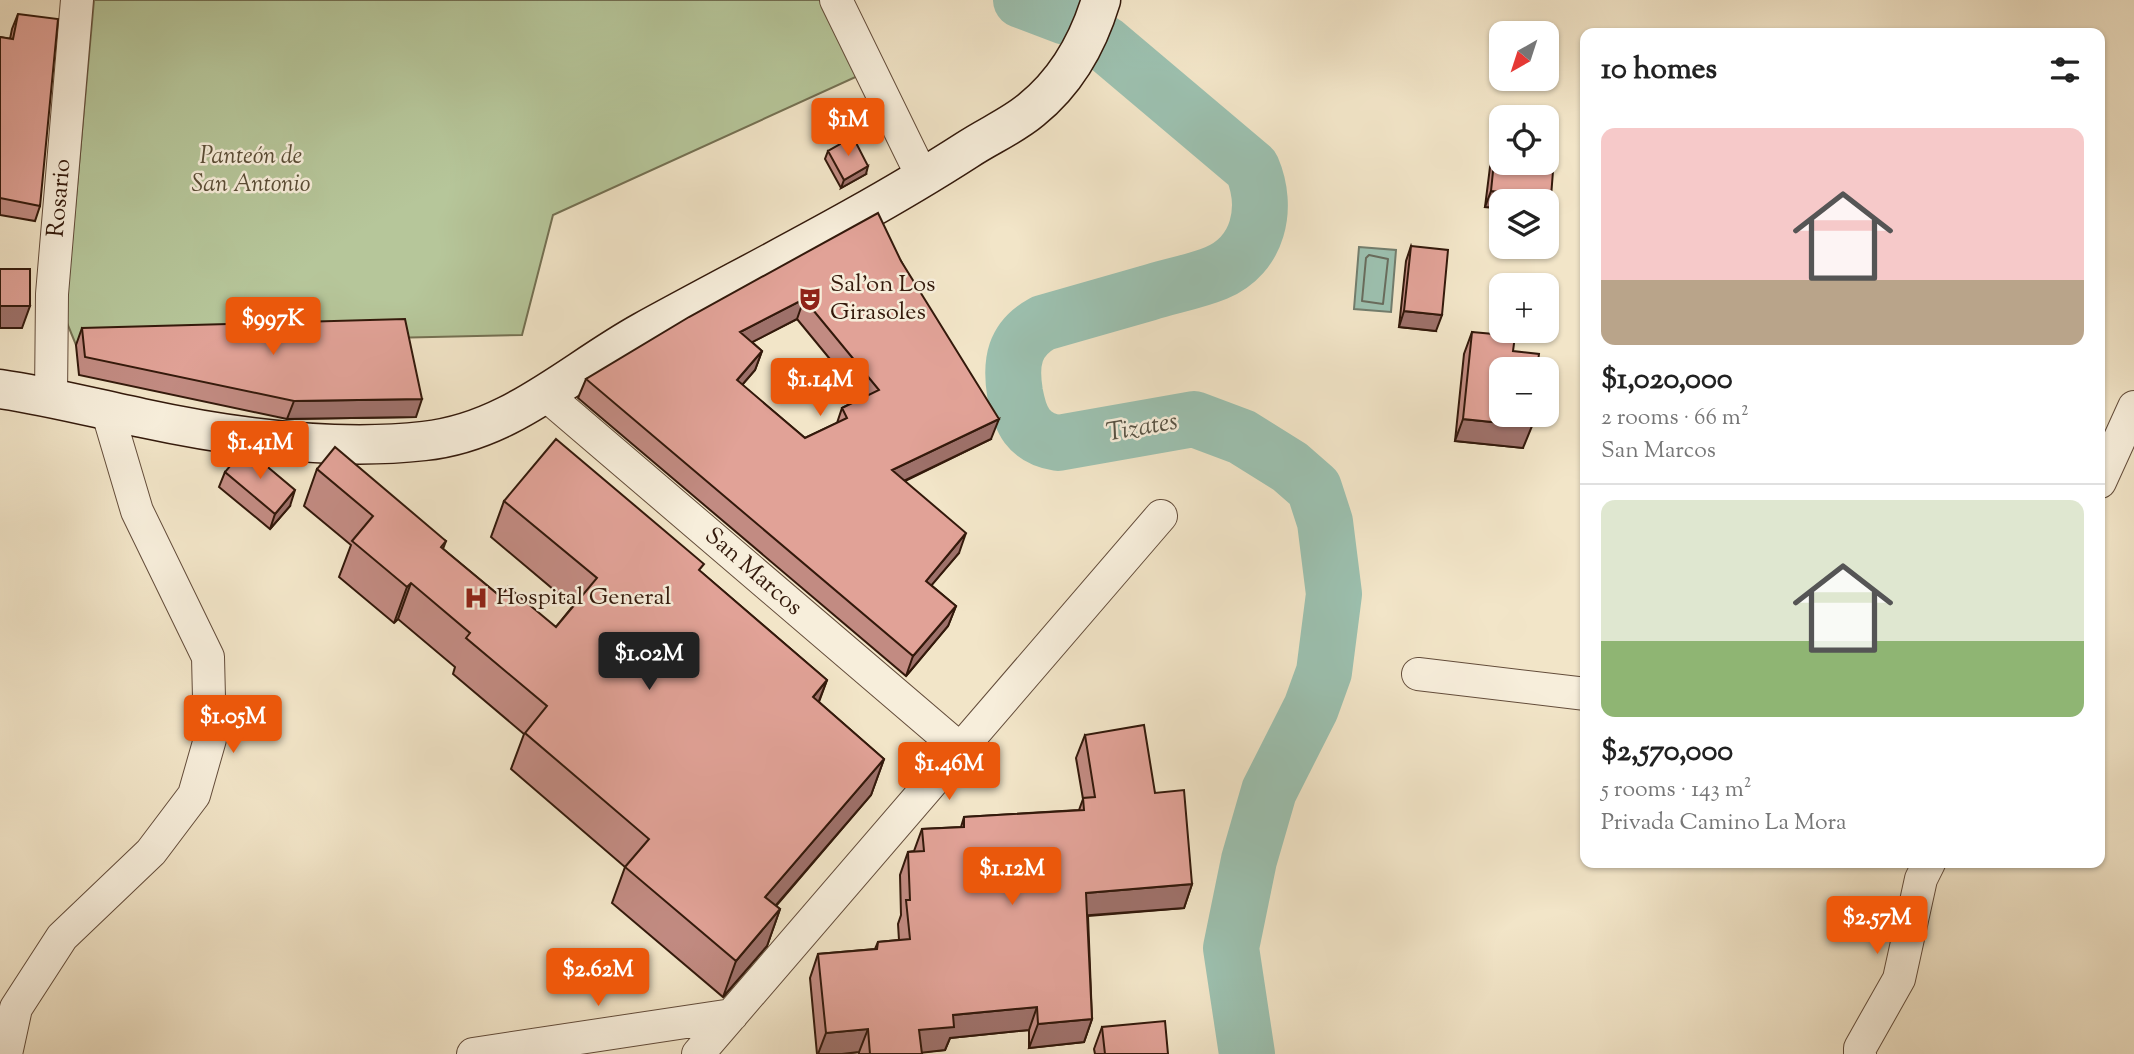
<!DOCTYPE html>
<html lang="en">
<head>
<meta charset="utf-8">
<style>
  body { margin:0; font-family:"Sorts Mill Goudy",serif; background:#f2f2f2; color:#222; height:100vh; display:flex; flex-direction:column; font-size:26px; white-space:nowrap }
  * { box-sizing:border-box; margin:0 }
  p { font-size:23px; color:#767676 }
  .icon { flex:none; width:38px; height:38px; fill:none; stroke:currentColor; stroke-width:2; stroke-linecap:round; stroke-linejoin:round }
  .map { position:relative; flex:1; overflow:hidden }
  .panel { position:absolute; left:1580px; top:28px; width:525px; height:840px; display:flex; flex-direction:column; background:#fff; border-radius:14px; box-shadow:0 2px 5px #0004 }
  .panel>* { flex:none }
  .needle { width:46px; rotate:219deg }
  .tools { position:absolute; left:1489px; top:21px; display:grid; gap:14px }
  .tools a { display:grid; place-items:center; width:70px; height:70px; border-radius:14px; background:#fff; box-shadow:0 2px 5px #0004; font-size:35px }
  .price { position:absolute; translate:-50% -60px; padding:0 16px; border-radius:7px; background:#ea580c; color:#fff; font-size:23px; line-height:46px; filter:drop-shadow(0 2px 4px #0008) }
  .price::after { content:''; position:absolute; left:50%; top:42px; width:21px; height:16px; margin-left:-10px; background:inherit; clip-path:polygon(0 0,100% 0,50% 100%) }
  .price.on { background:#222; color:#fff }
  ul { padding:0; list-style:none }
  li { display:grid; align-content:center; gap:14px; height:371px; padding:0 21px }
  li+li { border-top:2px solid #e0e0e0 }
  li span { display:grid; place-items:center; height:217px; border-radius:14px; color:#555 }
  li>.icon { margin-inline-start:auto }
  span .icon { width:126px; height:126px; fill:#fffc; stroke-width:1 }
  li b { font-size:30px }
  h2 { display:flex; justify-content:space-between; align-items:center; height:84px; padding:0 21px; font-size:30px }
  .map>svg:first-child { display:block }
</style>
</head>
<body>
<div class="map">
<svg width="2134" height="1054" viewBox="0 0 2134 1054">
  <rect width="100%" height="100%" fill="#f2e5c8"/>
  <filter id="stains"><feTurbulence type="fractalNoise" baseFrequency=".00286" numOctaves="4"/><feColorMatrix values="0 0 0 0 .2 0 0 0 0 .09 0 0 0 0 .02 0 0 0 .5 -.17"/></filter>
  <radialGradient id="worn" r=".72"><stop offset=".6" stop-color="#630" stop-opacity="0"/><stop offset="1" stop-color="#630" stop-opacity=".3"/></radialGradient>
  <!-- green -->
  <path fill="#b6c69a" stroke="#747052" stroke-width="2" d="M94 0H824L860 75 553 215 522 335 76 345 65 318Z"/>
  <!-- water -->
  <path fill="#9cc0af" stroke="#727d6d" stroke-width="2" d="M1359 247 1396 250 1391 312 1354 309Z"/>
  <g fill="none" stroke-linecap="round" stroke-linejoin="round">
    <!-- shore -->
    <path stroke="#686c5d" stroke-width="2" d="M1369 255 1388 259 1383 304 1362 301 1366 258Z"/>
    <!-- river -->
    <path stroke="#9cc0af" stroke-width="56" d="M1021 0 1066 17
      M1104 43 1252 168C1269 208 1259 255 1216 273 1194 282 1170 286 1148 293 1113 303 1078 313 1043 323 1014 339 1010 362 1015 393 1020 420 1028 438 1058 443L1194 419 1242 437 1290 467 1314 488 1325 522 1334 594 1324 672 1311 708 1269 791 1249 860 1231 948 1247 1054"/>
    <!-- minor casing -->
    <g stroke="#634c3a" stroke-width="34">
      <path id="minor" d="M836 0 923 178
        M546 395 960 749
        M51 396 52 294 77 0
        M2100 482 2134 407
        M1418 674 1586 694
        M6 1054 16 1008 62 937 151 852 194 795 210 739 208 657 137 511 107 410
        M473 1054 732 1015
        M698 1054 1161 516
        M1860 1054V1048L1899 979 1921 879 1929 863"/>
    </g>
    <!-- secondary casing -->
    <g stroke="#33190b" stroke-width="41">
      <path id="secondary" d="M0 389C48 396 94 408 142 418 230 437 334 451 424 441 510 432 570 372 642 332 751 272 863 217 967 150 988 136 1012 126 1031 110 1067 81 1088 43 1101 0"/>
    </g>
    <!-- minor -->
    <use href="#minor" stroke="#f7eedb" stroke-width="32"/>
    <!-- secondary -->
    <use href="#secondary" stroke="#f7eedb" stroke-width="38"/>
  </g>
  <!-- wall -->
  <path fill="#c28b82" stroke="#33190b" stroke-width="2" fill-rule="evenodd" d="M18 14 40 206 35 221 0 215V37L10 39 12 29Z
    M828 151 866 174 841 188 825 159Z
    M1495 152 1502 201V208L1485 207 1490 167Z
    M1411 246 1436 331 1399 327 1406 261Z
    M901 261 991 439 905 481 959 553 931 585 956 606 948 626 906 676 578 398 586 379ZM797 319 862 398 842 408 837 423 805 438 742 385 755 370 762 351 752 342Z
    M82 328 416 417 287 419 79 375 76 345Z
    M1472 332 1513 351 1523 448 1455 441 1464 354Z
    M317 469 446 541 443 549 501 597 556 627 573 606 491 537 504 501 701 572 827 680 819 702 884 759 871 795 776 906 780 909 767 946 723 997 612 903 625 867 511 769 524 734 453 674 455 667 398 619 394 623 339 577 351 545 304 506Z
    M225 472 290 506 270 529 219 487Z
    M1085 735 1155 793 1192 884 1184 908 1088 916 1092 1019 1084 1042 1029 1048V1030L950 1038 945 1050 922 1052V1054H859V1052L842 1054H817L810 978 818 954 875 949 878 942 899 940 898 924 901 915 900 875 908 852 914 851 922 829 961 827 964 817 1079 810 1083 799 1076 758Z
    M1102 1027 1168 1054H1095L1094 1049Z"/>
  <!-- shaded-wall -->
  <path fill="#9e716a" stroke="#33190b" stroke-width="2" d="M868 166 866 174 841 188 844 180Z
    M1491 191 1551 197 1547 207V201H1502V208L1485 207Z
    M804 299 797 319 733 352 740 332Z
    M0 306H30L22 328H0Z
    M1404 311 1442 315 1436 331 1399 327Z
    M762 351 755 370 729 400 737 380Z
    M422 399 416 417 287 419 294 401Z
    M999 419 991 439 885 490 892 470Z
    M1463 419 1532 426 1523 448 1455 441Z
    M295 490 290 506 270 529 275 514Z
    M966 533 959 553 919 600 926 581Z
    M411 583 398 619 394 623 407 587Z
    M956 606 948 626 906 676 913 656Z
    M827 680 813 716V697Z
    M884 759 871 795 752 933 765 897Z
    M1192 884 1184 908 1078 916 1086 893Z
    M780 909 767 946 723 997 736 961Z
    M1037 1007 1029 1030 950 1038 945 1050 911 1054 919 1030 953 1015Z
    M1092 1019 1084 1042 1029 1048 1038 1024Z
    M868 1029 859 1052 842 1054H818L826 1033Z"/>
  <!-- building -->
  <path fill="#e1a297" stroke="#33190b" stroke-width="2" fill-rule="evenodd" d="M18 14 58 19 40 206 0 198V37L13 39Z
    M853 137 868 166 844 180 828 151Z
    M1495 152 1502 153V163H1547V157L1554 158 1551 197 1491 191Z
    M878 213 901 261 999 419 892 470 966 533 926 581 956 606 913 656 586 379 689 317ZM804 299 879 390 842 408 847 418 805 438 737 380 762 351 740 332Z
    M1411 246 1448 250 1442 315 1404 311Z
    M0 269H30V306H0Z
    M405 319 422 399 294 401 85 357 82 328Z
    M1472 332 1515 336 1513 351 1539 354 1537 369H1502V415H1533L1532 426 1463 419Z
    M556 439 704 564 699 570 827 680 813 697 884 759 765 897 780 909 736 961 625 867 649 839 525 733 547 706 466 638 470 633 411 583 407 587 352 541 373 516 317 469 335 447 446 541 441 547 501 597 508 587 556 627 597 578 504 501Z
    M245 448 295 490 275 514 225 472Z
    M1144 725 1155 793 1184 790 1192 884 1086 893 1092 1019 1038 1024 1037 1007 953 1015 954 1027 919 1030 922 1054H870L868 1029 826 1033 818 954 877 949 878 942 910 939 906 900H910L908 852 924 851 922 829 964 827V817L1084 810 1083 798 1095 797 1085 735Z
    M1165 1021 1168 1054H1105L1102 1027Z"/>
  <!-- icons -->
  <defs>
    <g id="theatre-bare" transform="scale(1.89)"><path d="M-5-5.5Q0-4 5-5.5V0Q5 5 0 6Q-5 5-5 0ZM-3.3-2.5H-1v1.5H-3.3ZM1-2.5H3.3v1.5H1ZM-2.8 1Q0 5.5 2.8 1Z" fill="#8f2418" stroke="#f7eedb" stroke-width="2.5" paint-order="stroke"/></g>
    <g id="hospital-bare" transform="scale(1.89)"><path d="M-5-5h3v3.5h4V-5h3V5h-3V1.5h-4V5h-3Z" fill="#8f2418" stroke="#f7eedb" stroke-width="2.5" paint-order="stroke"/></g>
  </defs>
  <g fill-rule="evenodd">
    <use href="#theatre-bare" x="810" y="299"/>
    <use href="#hospital-bare" x="476" y="598"/>
  </g>
  <g text-anchor="middle" dominant-baseline="central" stroke-width="5" stroke-linejoin="round" paint-order="stroke">
    <!-- park labels -->
    <g font-size="24" font-style="italic" fill="#5a4d36" stroke="#f7eedb">
      <text x="251" y="157">Panteón de<tspan x="251" dy="28">San Antonio</tspan></text>
    </g>
    <!-- street labels -->
    <g font-size="24" fill="#33190b" stroke="#f7eedb">
      <text transform="translate(60 198) rotate(-85)">Rosario</text>
      <text transform="translate(753 572) rotate(41)">San Marcos</text>
    </g>
    <!-- poi labels -->
    <g font-size="24" fill="#33190b" stroke="#f7eedb" text-anchor="start">
      <text x="830" y="285">Sal'on Los<tspan x="830" dy="28">Girasoles</tspan></text>
      <text x="496" y="598">Hospital General</text>
    </g>
    <!-- water labels -->
    <g font-size="26" font-style="italic" fill="#585344" stroke="#f7eedb">
      <text transform="translate(1142 428) rotate(-10)">Tizates</text>
    </g>
  </g>
  <rect width="100%" height="100%" filter="url(#stains)"/>
  <rect width="100%" height="100%" fill="url(#worn)"/>
</svg>
<div class="tools">
<a><svg class="needle" viewBox="-14 -14 28 28"><path d="M0-13l5 13h-10z" fill="#e53935"/><path d="M0 13l5-13h-10z" fill="#767676"/></svg></a>
<a><svg class="icon" aria-label="locate" viewBox="0 0 24 24"><circle cx="12" cy="12" r="6"/><path d="M12 2v4M12 18v4M2 12h4M18 12h4"/></svg></a>
<a><svg class="icon" aria-label="layers" viewBox="0 0 24 24"><path d="M12 4l9 5-9 5-9-5zM3 14l9 5 9-5"/></svg></a>
<a>+</a>
<a>−</a>
</div>
<b class="price" style="left:848px;top:158px">$1M</b>
<b class="price" style="left:273px;top:357px">$997K</b>
<b class="price" style="left:820px;top:418px">$1.14M</b>
<b class="price" style="left:260px;top:481px">$1.41M</b>
<b class="price on" style="left:649px;top:692px">$1.02M</b>
<b class="price" style="left:233px;top:755px">$1.05M</b>
<b class="price" style="left:949px;top:802px">$1.46M</b>
<b class="price" style="left:1012px;top:907px">$1.12M</b>
<b class="price" style="left:1877px;top:956px">$2.57M</b>
<b class="price" style="left:598px;top:1008px">$2.62M</b>
<section class="panel">
<h2>10 homes<svg class="icon" aria-label="filters" viewBox="0 0 24 24"><path d="M4 7h16M4 17h16"/><circle cx="9" cy="7" r="2"/><circle cx="15" cy="17" r="2"/></svg></h2>
<ul>
<li><span style="background:linear-gradient(#f6c9c9 70%,#b9a48a 0)"><svg class="icon" aria-label="home" viewBox="0 0 24 24"><path d="M3 11l9-7 9 7M6 9v11h12V9"/></svg></span><div><b>$1,020,000</b><p>2 rooms · 66 m²</p><p>San Marcos</p></div></li>
<li><span style="background:linear-gradient(#dfe7d0 65%,#8fb573 0)"><svg class="icon" aria-label="home" viewBox="0 0 24 24"><path d="M3 11l9-7 9 7M6 9v11h12V9"/></svg></span><div><b>$2,570,000</b><p>5 rooms · 143 m²</p><p>Privada Camino La Mora</p></div></li>
</ul>
</section>
</div>
</body>
</html>
